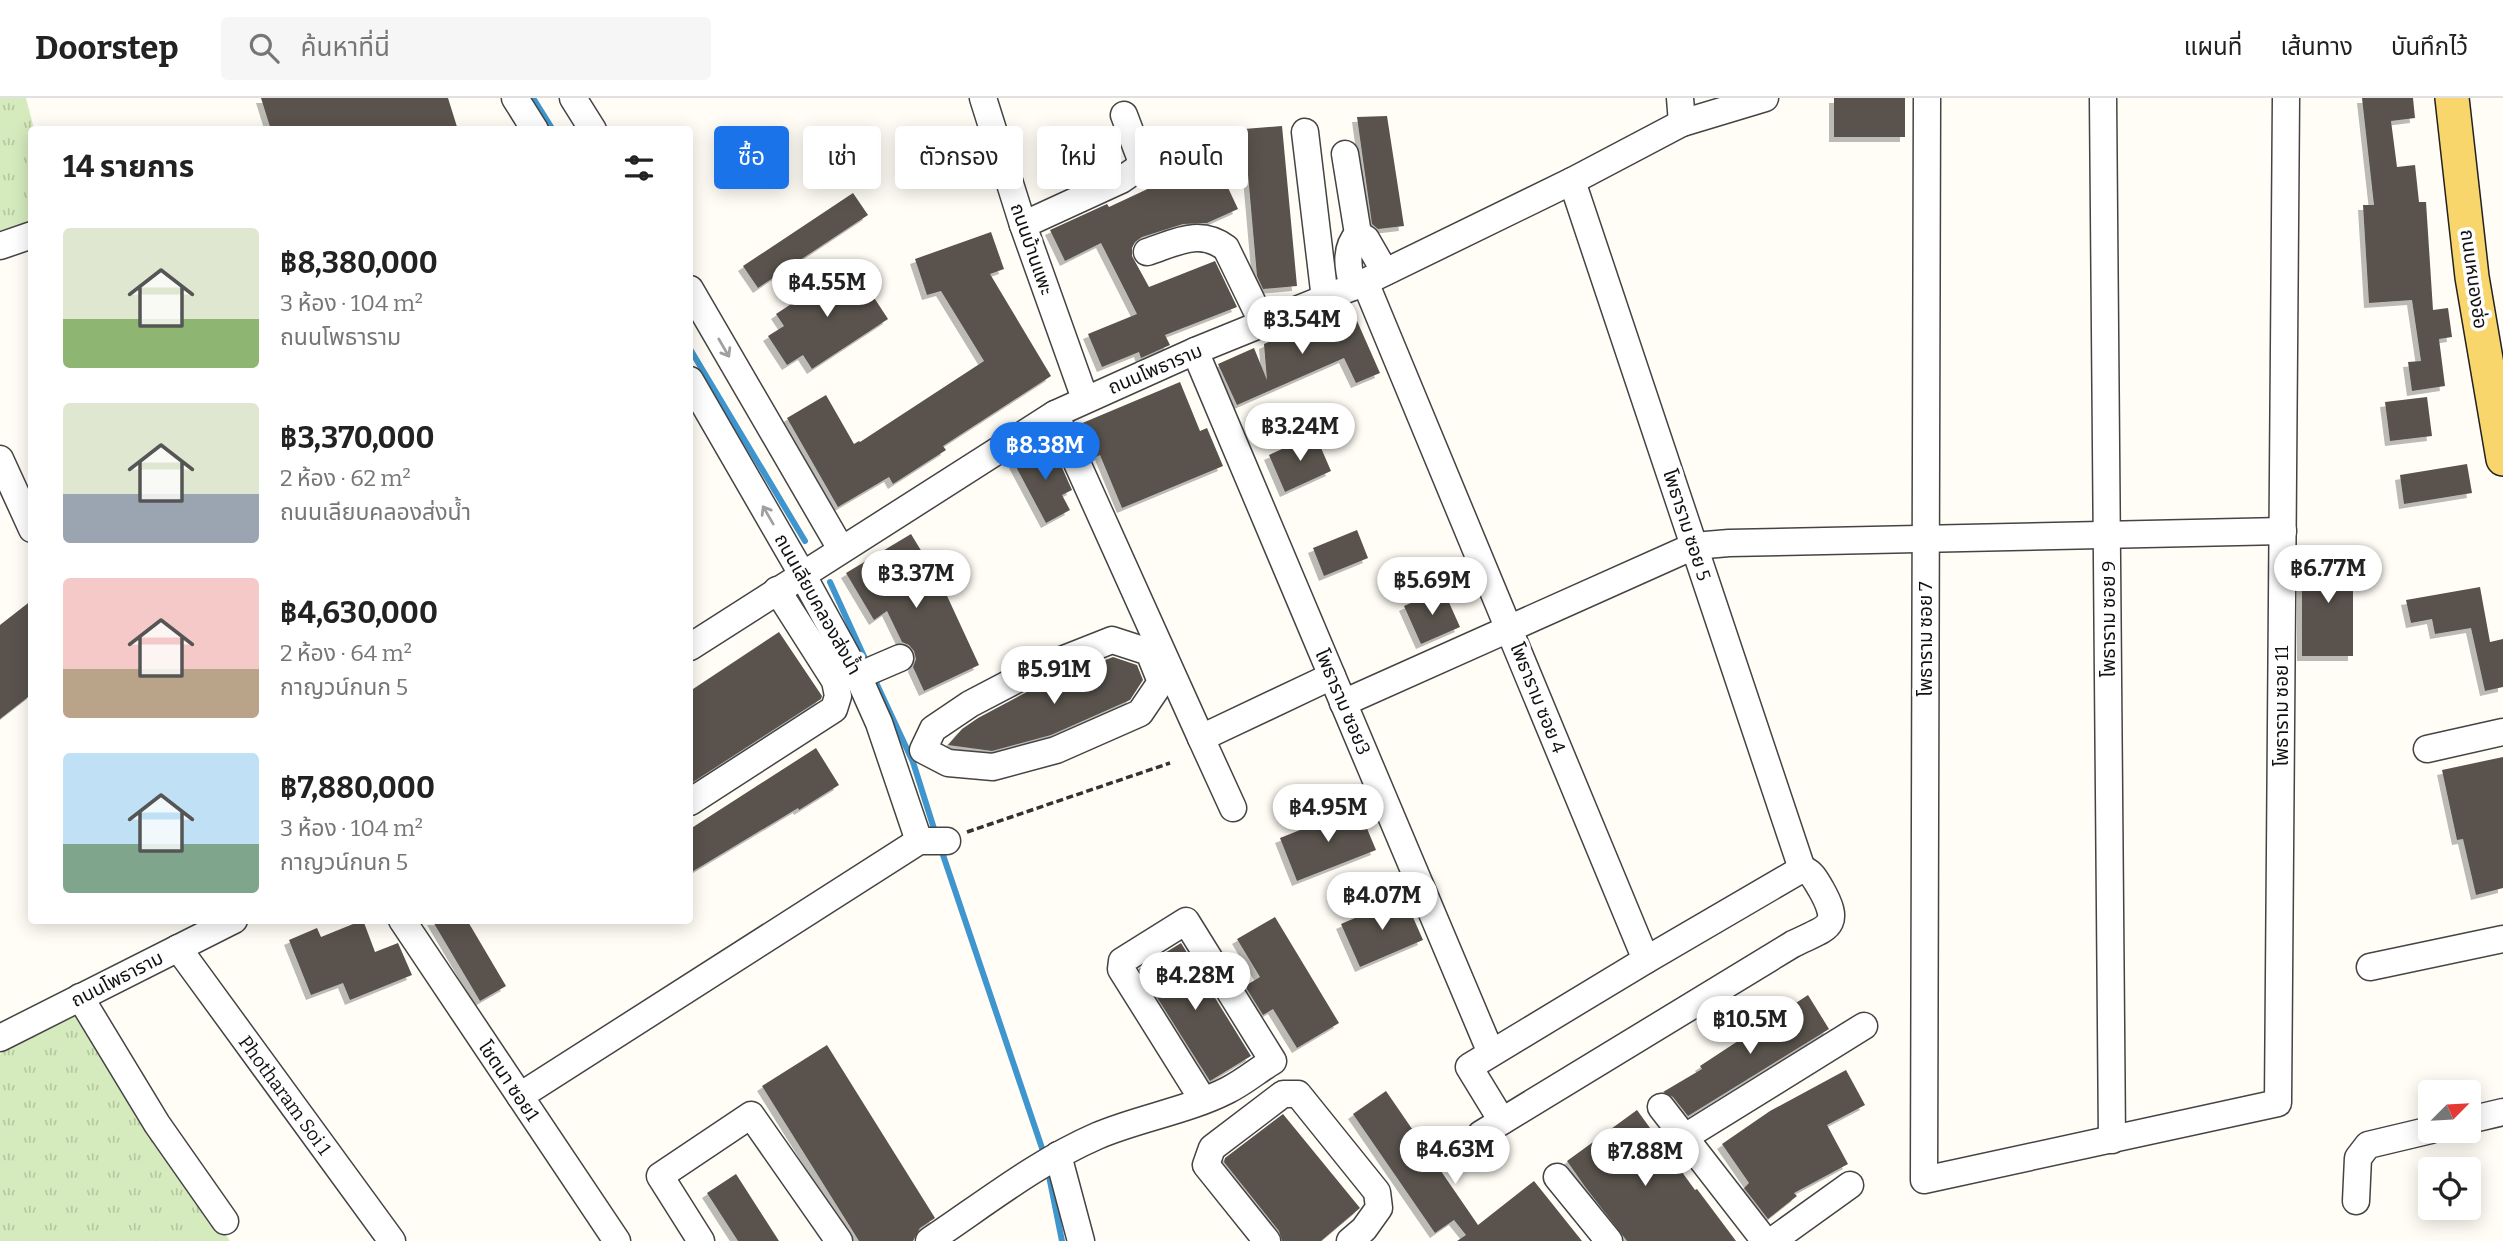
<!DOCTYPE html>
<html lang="th">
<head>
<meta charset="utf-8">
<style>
  body { margin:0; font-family:Bitter,"Noto Sans Thai",serif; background:#f6f6f6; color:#222; height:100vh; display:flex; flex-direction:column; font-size:26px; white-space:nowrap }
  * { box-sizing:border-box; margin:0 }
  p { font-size:23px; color:#767676 }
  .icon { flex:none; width:38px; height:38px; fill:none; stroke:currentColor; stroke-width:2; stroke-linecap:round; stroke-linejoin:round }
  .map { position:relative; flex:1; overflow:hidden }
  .sheet { position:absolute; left:28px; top:28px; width:665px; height:798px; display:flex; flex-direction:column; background:#fff; border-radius:7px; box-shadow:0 4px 18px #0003 }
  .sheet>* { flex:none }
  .banner { position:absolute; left:714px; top:28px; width:665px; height:63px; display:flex; gap:14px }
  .needle { width:46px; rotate:66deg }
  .tools { position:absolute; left:2418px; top:982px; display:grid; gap:14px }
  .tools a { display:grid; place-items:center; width:63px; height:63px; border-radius:7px; background:#fff; box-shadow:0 4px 18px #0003; font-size:35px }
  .price { position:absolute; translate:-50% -60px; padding:0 16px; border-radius:24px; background:#fff; color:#222; font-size:23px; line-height:46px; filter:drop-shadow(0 2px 4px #0008) }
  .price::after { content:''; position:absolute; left:50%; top:42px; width:21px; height:16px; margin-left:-10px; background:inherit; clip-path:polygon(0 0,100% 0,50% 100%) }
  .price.on { background:#1a73e8; color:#fff }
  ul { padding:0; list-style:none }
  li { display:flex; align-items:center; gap:21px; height:175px; padding:0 35px }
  li span { display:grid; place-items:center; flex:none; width:196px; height:140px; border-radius:7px; color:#555 }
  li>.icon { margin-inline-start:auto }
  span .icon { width:84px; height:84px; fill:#fffc; stroke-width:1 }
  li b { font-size:30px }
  h2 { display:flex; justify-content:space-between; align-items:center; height:84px; padding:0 35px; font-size:30px }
  .chip { padding:0 24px; border-radius:7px; background:#fff; box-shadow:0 4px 18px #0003; font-size:24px; line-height:63px }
  .chip.on { background:#1a73e8; color:#fff }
  header { display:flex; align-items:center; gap:42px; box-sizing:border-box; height:98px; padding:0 35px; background:#fff; border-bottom:2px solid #e0e0e0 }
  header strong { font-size:33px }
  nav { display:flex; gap:38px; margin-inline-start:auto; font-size:24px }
  .search { width:490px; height:63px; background:#f6f6f6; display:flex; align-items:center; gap:18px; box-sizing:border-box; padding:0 24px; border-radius:7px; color:#767676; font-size:26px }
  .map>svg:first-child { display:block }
</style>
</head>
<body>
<header>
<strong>Doorstep</strong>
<div class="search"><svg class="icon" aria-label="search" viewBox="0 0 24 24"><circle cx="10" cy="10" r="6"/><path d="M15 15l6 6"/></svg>ค้นหาที่นี่</div>
<nav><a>แผนที่</a><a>เส้นทาง</a><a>บันทึกไว้</a></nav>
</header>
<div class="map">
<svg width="2503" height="1143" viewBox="0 0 2503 1143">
  <defs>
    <pattern id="grass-tufts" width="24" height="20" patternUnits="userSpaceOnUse" patternTransform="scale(1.75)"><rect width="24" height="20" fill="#d5ebbd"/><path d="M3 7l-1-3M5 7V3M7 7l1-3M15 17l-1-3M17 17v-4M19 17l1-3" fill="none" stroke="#b6c8a1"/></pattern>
    <filter id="shadow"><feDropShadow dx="-5" dy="5" stdDeviation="0" flood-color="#0004"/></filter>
  </defs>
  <rect width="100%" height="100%" fill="#fffdf5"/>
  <!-- grass -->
  <path fill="url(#grass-tufts)" d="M0 0H26L34 31 32 32 31 126 0 136Z
    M80 915 230 1143H0V956Z"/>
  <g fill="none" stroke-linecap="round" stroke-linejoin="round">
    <!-- stream -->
    <path stroke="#3f96cf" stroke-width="6" d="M533 0 553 32
      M690 251 805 443
      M830 484 867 565
      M873 578 913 664 936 737
      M941 751 1045 1059
      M1048 1073 1062 1143"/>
  </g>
  <!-- building -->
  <path fill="#5a524d" filter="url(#shadow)" d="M261 0H448L458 32H271Z
    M1834 0H1905V39H1834Z
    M2362 0H2413L2415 20 2391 23 2397 69 2415 67 2419 104H2426L2433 212 2448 210 2452 239 2439 241 2445 288 2412 293 2408 264 2421 263 2412 202 2369 205 2363 107H2374Z
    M1387 18 1404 128 1378 131 1372 126 1357 19Z
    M1282 28 1297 188 1263 191 1257 178 1244 31Z
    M1214 60 1238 111 1207 125 1183 126 1142 139 1135 144 1132 150V158L1149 189 1215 163 1237 209 1165 237 1170 247 1141 260 1139 254 1102 269 1088 236 1137 216 1101 145 1065 163 1050 132 1107 106 1109 109Z
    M853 95 868 117 758 190 743 168Z
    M991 134 1004 171 990 176 1051 278 943 348 946 352 893 386 889 379 838 409 787 320 826 297 854 346 859 343 860 344 984 263 941 193 927 197 915 161Z
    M852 166 888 221 812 271 803 257 787 267 768 238 784 228 776 216Z
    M1350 207 1380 275 1356 285 1344 260 1237 307 1218 266 1254 250 1267 282 1264 246Z
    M1180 284 1200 333 1207 330 1223 368 1122 410 1100 357 1094 360 1080 326Z
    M2427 299 2432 338 2390 343 2385 304Z
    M1315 336 1331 373 1285 394 1269 357Z
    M1051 345 1072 392 1062 397 1070 412 1046 425 1014 365Z
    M2467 366 2472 395 2404 406 2400 377Z
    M1357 432 1368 460 1324 478 1313 450Z
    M911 436 942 487 979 567 924 593 913 569 916 561 914 553 909 547 902 544 887 513 874 522 846 475Z
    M2302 456H2353V558H2302Z
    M2480 489 2490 544 2503 541V589L2485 593 2471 530 2435 536 2432 521 2411 525 2406 502Z
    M1443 491 1460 529 1421 546 1404 508Z
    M32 502V596L0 621V527Z
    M779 534 822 598 821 601 690 686V593Z
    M1113 559 1137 567 1143 582 1130 602 1051 637 992 653 948 647 962 631 978 620 1038 588Z
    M816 650 839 687 799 712 798 710 690 775V731Z
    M2503 659V790L2476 797 2463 741 2457 742 2442 672Z
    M1358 709 1376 752 1297 783 1280 740Z
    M1404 799 1423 842 1360 869 1341 826Z
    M1275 819 1339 925 1297 950 1273 911 1263 917 1245 888 1260 879 1237 841Z
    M363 822 375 854 398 845 412 877 350 902 343 885 311 897 289 842 317 830 321 839Z
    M432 822H467L506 888 480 903Z
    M1181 845 1251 958 1210 983 1139 871Z
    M1808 897 1829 931 1688 1018 1673 999 1663 994 1702 971 1700 968Z
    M827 947 935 1120 920 1130 913 1143H859L762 988Z
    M1846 972 1865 1007 1827 1027 1848 1066 1794 1095 1797 1098 1768 1121 1744 1090 1749 1085 1722 1046 1770 1013Z
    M1386 993 1478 1127 1534 1083 1582 1143H1457L1466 1137 1454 1122 1435 1135 1353 1016Z
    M1637 1012 1695 1092 1697 1091 1736 1143H1627L1586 1090 1567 1063Z
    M1283 1016 1360 1110 1321 1143H1282L1279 1133 1224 1064 1225 1060Z
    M736 1076 779 1143H738L707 1095Z"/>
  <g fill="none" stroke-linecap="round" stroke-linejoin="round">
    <!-- minor casing -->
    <g stroke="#444" stroke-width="29">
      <g id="minor">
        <path d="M515 0 535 32"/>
        <path d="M573 0 593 32"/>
        <path d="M983 0 1023 127 1085 301"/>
        <path d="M1680 0 1682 25"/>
        <path d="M1927 0 1924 1082 2278 1005 2286 0"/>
        <path d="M2103 0 2112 1042"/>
        <path d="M1305 34 1325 201"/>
        <path d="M1345 56 1358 136"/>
        <path d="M1572 83 1802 771"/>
        <path d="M1023 127 1121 82 1137 71 1141 62 1124 17"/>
        <path d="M0 148 32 137"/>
        <path d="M1147 154C1175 145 1199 130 1226 150L1263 226"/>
        <path d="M1365 184 1646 862"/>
        <path d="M1353 189C1348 171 1344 151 1358 136L1366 141 1385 174"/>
        <path d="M690 191 841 451"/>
        <path d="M1195 253 1491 955"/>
        <path d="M690 282 802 476 858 578 879 625 919 743"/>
        <path d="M1055 316 1201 640 1332 578"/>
        <path d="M0 361 32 431"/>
        <path d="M1112 542 1149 554 1161 584 1140 615 1056 652 993 669 948 665 923 652 933 631 970 606 1031 574Z"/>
        <path d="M690 549 1055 316 1195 253 1365 184 1572 83 1682 25 1765 0"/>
        <path d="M858 578 900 560"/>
        <path d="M1343 605 1694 448 1729 445 2283 433"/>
        <path d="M1201 640 1233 710"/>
        <path d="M2427 651 2503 634"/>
        <path d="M690 704 834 611 838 598 835 583 777 492"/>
        <path d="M402 822 617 1143"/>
        <path id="s1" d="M178 850 392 1143"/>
        <path d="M2370 869 2503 841"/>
        <path d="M80 899 157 1026 225 1123"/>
        <path d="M0 940 234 822"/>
        <path d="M520 998 919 743H947"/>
        <path d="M1661 1009 1765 1143"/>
        <path d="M2469 1022 2503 1014"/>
        <path d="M1502 1023 1469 969 1646 862 1802 771"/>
        <path d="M1481 1036 1793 846C1827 829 1843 830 1821 791 1815 781 1812 774 1802 771"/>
        <path d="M1685 1039 1864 928"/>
        <path d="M1058 1057 1081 1143"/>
        <path d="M1557 1079 1609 1143"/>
        <path d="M2356 1103 2358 1060 2368 1047 2431 1032"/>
        <path d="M701 1143 660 1078 751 1017 839 1143"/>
        <path d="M929 1143C983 1107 1037 1064 1097 1038 1139 1020 1187 1013 1228 992 1244 984 1258 972 1273 963L1186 823 1122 863 1121 871 1203 1002"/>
        <path d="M1267 1143 1206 1067 1212 1050 1283 996H1298L1377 1094 1379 1110 1364 1131 1350 1143"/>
        <path d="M1772 1143 1850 1087"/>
      </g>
    </g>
    <!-- major casing -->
    <g stroke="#222" stroke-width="36">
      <path id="major" d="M2452 0 2472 179 2503 361"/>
    </g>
    <!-- path -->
    <path stroke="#333" stroke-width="3.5" stroke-dasharray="7 3.5" stroke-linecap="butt" d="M967 734 1170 665"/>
    <!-- minor -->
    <use href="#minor" stroke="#fff" stroke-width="26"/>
    <!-- major -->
    <use href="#major" stroke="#f9d66b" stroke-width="33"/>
  </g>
  <!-- one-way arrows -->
  <defs><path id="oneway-shaft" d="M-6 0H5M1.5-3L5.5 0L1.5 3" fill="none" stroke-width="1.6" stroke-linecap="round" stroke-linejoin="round" transform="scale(1.75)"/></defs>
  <g stroke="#a0a0a0">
    <use href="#oneway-shaft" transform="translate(724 250) rotate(60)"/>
    <use href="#oneway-shaft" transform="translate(768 417) rotate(-120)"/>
  </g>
  <g text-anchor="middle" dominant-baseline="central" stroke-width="7" stroke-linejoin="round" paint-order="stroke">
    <!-- street labels -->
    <g font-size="19" fill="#111" stroke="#fff">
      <text transform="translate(1032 151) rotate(71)">ถนนบ้านแพะ</text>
      <text transform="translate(2474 181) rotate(82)">ถนนหนองฮ่อ</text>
      <text transform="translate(1155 271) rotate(-23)">ถนนโพธาราม</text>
      <text transform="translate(1687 427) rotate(72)">โพธาราม ซอย 5</text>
      <text transform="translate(818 506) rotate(61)">ถนนเลียบคลองส่งน้ำ</text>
      <text transform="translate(2108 521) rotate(-90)">โพธาราม ซอย 9</text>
      <text transform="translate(1925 541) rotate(-90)">โพธาราม ซอย 7</text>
      <text transform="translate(1538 600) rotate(68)">โพธาราม ซอย 4</text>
      <text transform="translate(1343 604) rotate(67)">โพธาราม ซอย3</text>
      <text transform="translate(2281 608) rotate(-90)">โพธาราม ซอย 11</text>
      <text transform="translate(117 881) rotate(-27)">ถนนโพธาราม</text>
      <text transform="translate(509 983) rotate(56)">โชตนา ซอย1</text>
      <text stroke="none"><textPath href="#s1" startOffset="182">Photharam Soi 1</textPath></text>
    </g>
  </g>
</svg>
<div class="tools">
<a><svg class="needle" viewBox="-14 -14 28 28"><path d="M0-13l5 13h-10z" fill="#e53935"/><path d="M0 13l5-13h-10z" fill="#767676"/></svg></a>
<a><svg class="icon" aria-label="locate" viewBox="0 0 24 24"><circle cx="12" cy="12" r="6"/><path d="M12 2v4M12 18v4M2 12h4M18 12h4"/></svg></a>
</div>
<b class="price" style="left:827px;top:221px">฿4.55M</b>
<b class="price" style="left:1302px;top:258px">฿3.54M</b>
<b class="price" style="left:1300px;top:365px">฿3.24M</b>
<b class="price on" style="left:1045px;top:384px">฿8.38M</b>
<b class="price" style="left:2328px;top:507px">฿6.77M</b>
<b class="price" style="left:916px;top:512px">฿3.37M</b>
<b class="price" style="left:1432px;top:519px">฿5.69M</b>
<b class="price" style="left:1054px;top:608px">฿5.91M</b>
<b class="price" style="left:1328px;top:746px">฿4.95M</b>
<b class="price" style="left:1382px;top:834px">฿4.07M</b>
<b class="price" style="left:1195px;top:914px">฿4.28M</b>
<b class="price" style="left:1750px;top:958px">฿10.5M</b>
<b class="price" style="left:1455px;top:1088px">฿4.63M</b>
<b class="price" style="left:1645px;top:1090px">฿7.88M</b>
<div class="banner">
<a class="chip on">ซื้อ</a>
<a class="chip">เช่า</a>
<a class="chip">ตัวกรอง</a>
<a class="chip">ใหม่</a>
<a class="chip">คอนโด</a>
</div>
<section class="sheet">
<h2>14 รายการ<svg class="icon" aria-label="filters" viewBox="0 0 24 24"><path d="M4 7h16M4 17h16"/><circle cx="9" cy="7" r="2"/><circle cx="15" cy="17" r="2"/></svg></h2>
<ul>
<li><span style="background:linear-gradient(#dfe7d0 65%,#8fb573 0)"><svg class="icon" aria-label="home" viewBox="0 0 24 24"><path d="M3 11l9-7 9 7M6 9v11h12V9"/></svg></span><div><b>฿8,380,000</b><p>3 ห้อง · 104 m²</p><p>ถนนโพธาราม</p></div></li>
<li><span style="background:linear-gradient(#dfe7d0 65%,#9aa5b1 0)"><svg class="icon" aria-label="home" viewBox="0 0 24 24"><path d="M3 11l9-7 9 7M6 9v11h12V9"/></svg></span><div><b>฿3,370,000</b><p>2 ห้อง · 62 m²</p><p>ถนนเลียบคลองส่งน้ำ</p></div></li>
<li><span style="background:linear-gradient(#f6c9c9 65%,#b9a48a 0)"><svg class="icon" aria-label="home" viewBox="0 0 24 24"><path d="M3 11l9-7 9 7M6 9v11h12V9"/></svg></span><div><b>฿4,630,000</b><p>2 ห้อง · 64 m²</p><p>กาญวน์กนก 5</p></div></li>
<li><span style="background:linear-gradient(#bfe0f5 65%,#7fa58c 0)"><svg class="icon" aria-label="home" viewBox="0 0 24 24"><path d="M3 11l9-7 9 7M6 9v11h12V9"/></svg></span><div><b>฿7,880,000</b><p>3 ห้อง · 104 m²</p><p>กาญวน์กนก 5</p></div></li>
</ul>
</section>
</div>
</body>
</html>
